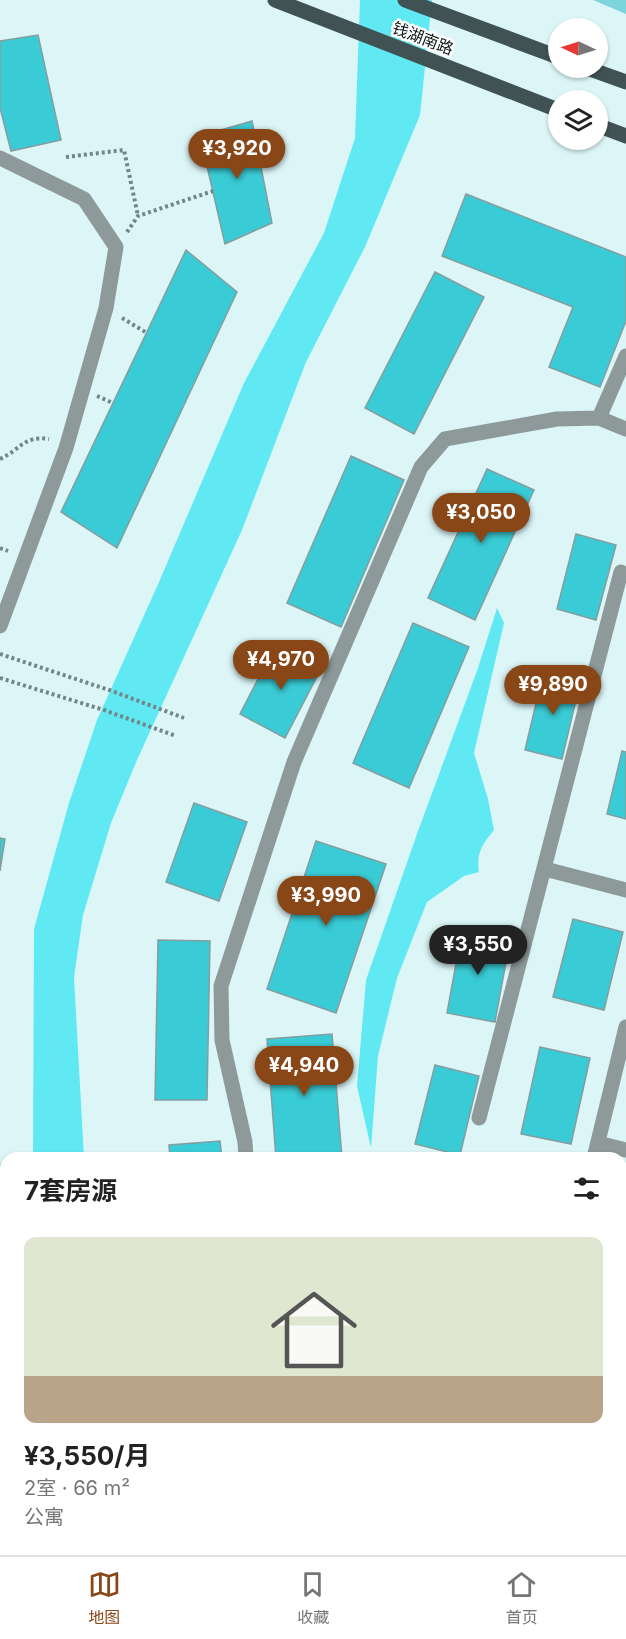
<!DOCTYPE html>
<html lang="zh">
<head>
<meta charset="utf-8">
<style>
  body { margin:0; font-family:Inter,"Noto Sans SC",sans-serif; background:#f6f6f6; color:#222; height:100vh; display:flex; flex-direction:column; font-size:22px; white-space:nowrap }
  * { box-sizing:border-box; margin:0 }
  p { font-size:20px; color:#767676 }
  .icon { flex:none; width:33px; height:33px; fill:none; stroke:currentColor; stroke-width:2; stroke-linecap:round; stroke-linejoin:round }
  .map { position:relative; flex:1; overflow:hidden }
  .sheet { position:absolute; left:0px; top:1152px; width:627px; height:404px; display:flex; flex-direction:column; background:#fff; border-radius:18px 18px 0 0; box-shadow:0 2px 4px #0004 }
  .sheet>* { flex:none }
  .needle { width:39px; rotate:274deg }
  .fabs { position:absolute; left:548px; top:18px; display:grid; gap:12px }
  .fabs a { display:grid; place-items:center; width:60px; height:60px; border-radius:50%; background:#fff; box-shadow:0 2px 4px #0004; font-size:30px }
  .price { position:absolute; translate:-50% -51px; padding:0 14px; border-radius:21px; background:#894616; color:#fff; font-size:20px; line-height:39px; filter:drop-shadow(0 2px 3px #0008) }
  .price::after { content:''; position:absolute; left:50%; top:36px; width:18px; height:14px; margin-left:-9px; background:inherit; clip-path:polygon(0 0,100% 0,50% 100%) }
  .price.selected { background:#222; color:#fff }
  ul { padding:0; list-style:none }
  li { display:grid; align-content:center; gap:12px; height:318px; padding:0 24px }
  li+li { border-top:2px solid #e0e0e0 }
  li span { display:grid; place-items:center; height:186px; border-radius:12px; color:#555 }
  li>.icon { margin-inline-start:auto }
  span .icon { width:108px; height:108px; fill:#fffc; stroke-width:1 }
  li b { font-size:26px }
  h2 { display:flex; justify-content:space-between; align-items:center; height:72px; padding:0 24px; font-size:26px }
  .menu { display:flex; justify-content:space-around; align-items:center; height:84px; border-top:2px solid #e0e0e0; background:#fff; font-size:16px; color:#767676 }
  .menu a { display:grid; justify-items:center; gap:3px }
  .menu .selected { color:#894616 }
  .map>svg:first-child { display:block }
</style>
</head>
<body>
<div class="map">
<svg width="626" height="1555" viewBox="0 0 626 1555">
  <rect width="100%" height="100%" fill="#dcf6f8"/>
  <!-- built -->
  <path fill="#c9ecef" d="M0 1162 6 1164V1363L0 1362Z
    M0 1466 4 1467 6 1492V1550H20L23 1555H0Z"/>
  <!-- green -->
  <path fill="#7dd4da" d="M593 0H626V14Z"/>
  <!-- water -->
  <path fill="#60e9f3" d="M360 0H432L420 115 365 247 306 362 242 530 137 760 111 823 83 915 74 977 84 1158H33L34 929 69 803 97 720 159 582 244 383 324 233 355 138Z
    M497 608 504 623 474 753 488 799 494 830C482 845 476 853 479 872L464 876 427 902 397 978 378 1056 371 1148 357 1086 366 980 417 834 478 668Z
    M40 1550H189L206 1555H60Z"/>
  <!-- building -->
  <path fill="#3accd6" stroke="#859d9f" stroke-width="1.5" d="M38 35 61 140 11 151 0 108V41Z
    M252 121 272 223 225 244 200 136Z
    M466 194 626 257V321L600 387 549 367 573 307 442 256Z
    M186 250 237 292 117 548 61 512Z
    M435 272 484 297 414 434 365 408Z
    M351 456 404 480 341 627 287 603Z
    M487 469 534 490 475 620 428 598Z
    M576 534 616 545 596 620 557 609Z
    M413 623 469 647 409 788 353 763Z
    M276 644 322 667 285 738 240 714Z
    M543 674 580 683 562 759 525 750Z
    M622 751 626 752V819L607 814Z
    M194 803 247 822 219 901 166 882Z
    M0 838 5 839 0 871Z
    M316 841 386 864 336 1013 267 989Z
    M573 919 623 932 604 1010 553 997Z
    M462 931 510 940 495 1022 447 1013Z
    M158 940 210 941 207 1100H155Z
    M332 1034 342 1158H276L267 1039Z
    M540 1047 590 1058 571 1144 521 1134Z
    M435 1065 479 1076 460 1155 415 1144Z
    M220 1141 222 1158H170L169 1145Z
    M626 1215V1319L621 1318V1235Z
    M621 1352 626 1354V1497L621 1513Z"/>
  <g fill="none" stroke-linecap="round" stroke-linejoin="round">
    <!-- path -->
    <path stroke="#738586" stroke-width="4" stroke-dasharray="3 3" stroke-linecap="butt" d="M66 157 124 150 138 216
      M127 232 138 216 213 191
      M122 318 147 333
      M97 396 113 403
      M0 459C20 450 24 435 49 439
      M0 548 8 551
      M0 654 112 691 184 718
      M0 678 104 710 176 736"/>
    <!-- minor -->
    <path stroke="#8e9999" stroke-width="15" d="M0 158 84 199 116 247 106 308 66 448 0 626
      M599 418 626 429
      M545 869 626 890
      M479 1118 621 572
      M598 1143 626 1150
      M246 1158 245 1142 222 1040 221 986 294 762 421 467 445 439 557 419 599 418 626 356
      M594 1158 626 1027
      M621 1334 626 1335
      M0 1427 6 1429
      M621 1524 626 1526
      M423 1550 441 1555"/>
    <!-- major -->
    <path stroke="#405254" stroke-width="15" d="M275 0 558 110
      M405 0 558 57
      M587 68 626 82
      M597 125 626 136"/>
  </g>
  <g text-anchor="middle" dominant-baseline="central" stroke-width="5" stroke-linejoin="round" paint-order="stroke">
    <!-- street labels -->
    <g font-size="16" fill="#0c1616" stroke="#fff">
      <text transform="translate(423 38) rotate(21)">钱湖南路</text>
    </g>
  </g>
</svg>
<div class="fabs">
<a><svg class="needle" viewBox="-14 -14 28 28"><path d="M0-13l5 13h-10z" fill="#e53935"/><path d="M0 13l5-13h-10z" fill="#767676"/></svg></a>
<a><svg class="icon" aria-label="layers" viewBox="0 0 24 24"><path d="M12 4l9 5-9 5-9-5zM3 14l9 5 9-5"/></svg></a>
</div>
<b class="price" style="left:237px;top:180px">¥3,920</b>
<b class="price" style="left:481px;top:544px">¥3,050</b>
<b class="price" style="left:281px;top:691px">¥4,970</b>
<b class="price" style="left:553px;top:716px">¥9,890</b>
<b class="price" style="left:326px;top:927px">¥3,990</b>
<b class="price selected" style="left:478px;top:976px">¥3,550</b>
<b class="price" style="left:304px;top:1097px">¥4,940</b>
<section class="sheet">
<h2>7套房源<svg class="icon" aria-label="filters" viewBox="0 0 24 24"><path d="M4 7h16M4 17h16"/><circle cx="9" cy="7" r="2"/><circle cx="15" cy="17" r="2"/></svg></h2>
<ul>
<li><span style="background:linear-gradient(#dfe7d0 75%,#b9a48a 0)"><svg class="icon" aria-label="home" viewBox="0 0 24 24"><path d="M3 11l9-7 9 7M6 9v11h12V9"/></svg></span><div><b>¥3,550/月</b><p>2室 · 66 m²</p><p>公寓</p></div></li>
</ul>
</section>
</div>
<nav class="menu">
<a class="selected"><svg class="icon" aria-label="map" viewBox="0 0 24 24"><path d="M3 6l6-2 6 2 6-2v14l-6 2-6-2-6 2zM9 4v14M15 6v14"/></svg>地图</a>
<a><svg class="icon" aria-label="saved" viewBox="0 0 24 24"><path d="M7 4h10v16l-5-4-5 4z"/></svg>收藏</a>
<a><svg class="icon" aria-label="home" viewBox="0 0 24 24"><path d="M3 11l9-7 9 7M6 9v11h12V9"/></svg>首页</a>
</nav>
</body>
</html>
